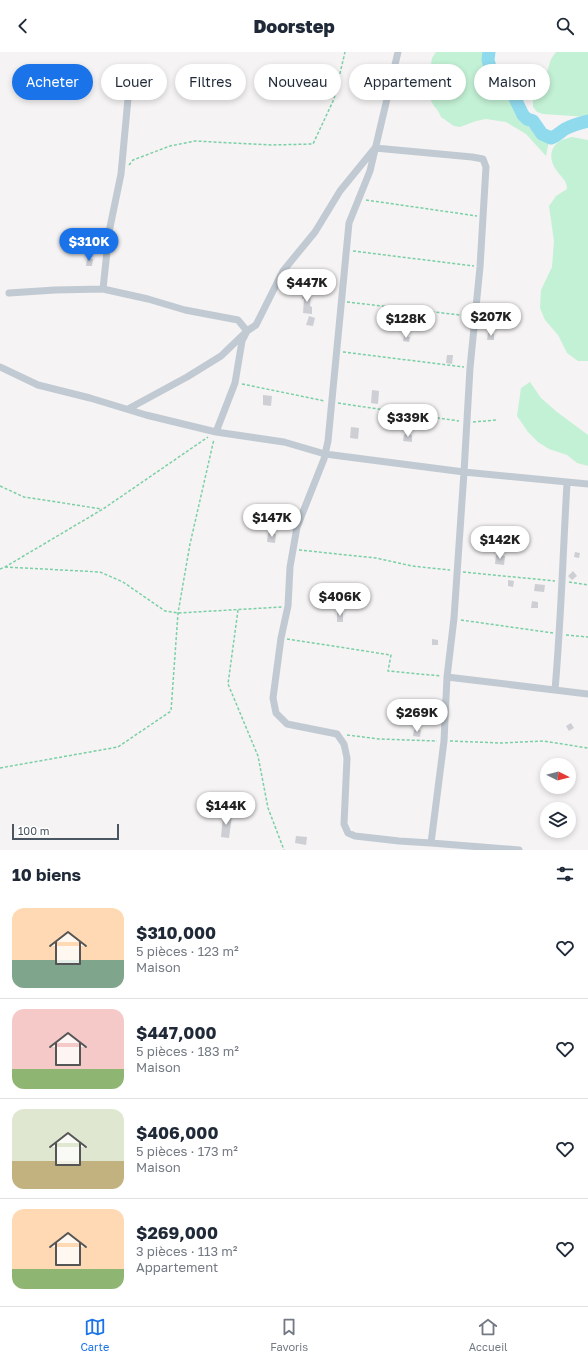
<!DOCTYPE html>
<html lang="fr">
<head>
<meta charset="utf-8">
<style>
  body { margin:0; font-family:"Golos Text",sans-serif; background:#f6f6f7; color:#1f2937; height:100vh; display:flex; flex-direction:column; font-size:15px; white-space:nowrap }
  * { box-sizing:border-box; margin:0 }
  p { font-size:13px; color:#747a83 }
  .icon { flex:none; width:22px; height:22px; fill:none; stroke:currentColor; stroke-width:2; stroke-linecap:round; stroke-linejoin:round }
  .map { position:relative; height:798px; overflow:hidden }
  .drawer { display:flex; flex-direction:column; background:#fff; flex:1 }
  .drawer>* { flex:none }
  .guide { position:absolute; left:12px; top:12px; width:564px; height:36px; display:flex; gap:8px }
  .needle { width:26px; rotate:96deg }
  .tools { position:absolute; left:540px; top:706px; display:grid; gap:8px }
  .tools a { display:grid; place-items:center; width:36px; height:36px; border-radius:50%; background:#fff; box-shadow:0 2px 6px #0003; font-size:20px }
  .scale { position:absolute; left:12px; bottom:10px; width:107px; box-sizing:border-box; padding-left:4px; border:2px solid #4a5661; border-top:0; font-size:11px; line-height:14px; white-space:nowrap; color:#4a5661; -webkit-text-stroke:3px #fff; paint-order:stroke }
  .price { position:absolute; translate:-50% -34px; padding:0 9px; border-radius:14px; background:#fff; color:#222; font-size:13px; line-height:26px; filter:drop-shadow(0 1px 2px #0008) }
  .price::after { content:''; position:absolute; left:50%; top:24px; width:12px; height:9px; margin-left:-6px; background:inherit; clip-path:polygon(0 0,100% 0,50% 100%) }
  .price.active { background:#1a73e8; color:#fff }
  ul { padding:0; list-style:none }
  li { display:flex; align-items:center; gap:12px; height:100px; padding:0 12px }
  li+li { border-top:1px solid #e0e1e3 }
  li span { display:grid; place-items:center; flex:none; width:112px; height:80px; border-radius:12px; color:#555 }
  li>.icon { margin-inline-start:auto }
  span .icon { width:48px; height:48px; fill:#fffc; stroke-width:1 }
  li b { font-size:17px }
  h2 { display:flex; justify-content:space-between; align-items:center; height:48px; padding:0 12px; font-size:17px }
  .chip { padding:0 14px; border-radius:18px; background:#fff; box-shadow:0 2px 6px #0003; font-size:14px; line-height:36px }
  .chip.active { background:#1a73e8; color:#fff }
  header { display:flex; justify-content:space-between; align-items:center; height:52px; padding:0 12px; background:#fff; font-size:18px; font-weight:800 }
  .tabs { display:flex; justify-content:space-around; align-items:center; height:56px; border-top:1px solid #e0e1e3; background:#fff; font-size:11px; color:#747a83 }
  .tabs a { display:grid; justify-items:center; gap:2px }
  .tabs .active { color:#1a73e8 }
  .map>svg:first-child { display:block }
</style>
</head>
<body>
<header><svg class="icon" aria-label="back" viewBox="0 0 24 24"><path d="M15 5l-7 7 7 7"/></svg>Doorstep<svg class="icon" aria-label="search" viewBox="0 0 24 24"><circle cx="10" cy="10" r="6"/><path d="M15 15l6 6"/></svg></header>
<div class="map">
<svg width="588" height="798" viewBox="0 0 588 798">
  <rect width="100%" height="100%" fill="#f5f3f3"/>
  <!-- green -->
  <path fill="#c3f1d5" d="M436 0H486L487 14 494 29 498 34 507 39 510 45 512 52 519 59 522 68 532 78 549 89 546 104 526 82 506 70 486 67 476 69 460 75 454 74 441 65 438 59 434 54 431 49 429 26 432 6Z
    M556 0H588V65L543 62 537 60 533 55V41L547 20 551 7Z
    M572 85 588 88V309H578L567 301 558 283 545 268 540 256 541 238 552 215 554 189 549 154 556 144 567 137C567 127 560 125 555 116 549 107 550 95 560 89 563 87 569 86 572 85Z
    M530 330 541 346 557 360 588 383V414L577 411 567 403 549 397 538 390 528 380 517 364 521 336Z"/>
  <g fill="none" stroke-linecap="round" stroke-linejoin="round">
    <!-- river -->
    <path stroke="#90daee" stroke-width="13" d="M489 0 488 8 490 15 496 26 501 30 510 36 523 63 527 67 533 69 542 82 551 86C557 84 560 80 565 77 572 73 580 71 588 69"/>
  </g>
  <!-- building -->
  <path fill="#cdcfd5" d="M407 25 413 26V34L407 33Z
    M87 206 93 207 92 214H86Z
    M303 239 311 240 310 254 312 255V262L303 261 304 247H302Z
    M309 264 315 266 313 274 306 273Z
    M488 281 494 282V288H487Z
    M404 284 410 285 409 290 403 289Z
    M447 303H453L452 312 446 311Z
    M372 338 379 339 378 352 371 351Z
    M263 343 272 344 271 354 263 353Z
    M351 375 359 376 358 387 350 386Z
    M405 382 412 383V390L403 389 404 383Z
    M268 481 276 482 275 491 267 490Z
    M575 500 580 501 579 506 574 505Z
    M496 503 505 504 504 513 495 512Z
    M573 519 577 524 572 528 568 524Z
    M508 528 514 529 513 535 508 534Z
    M535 532 545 533 544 540 534 539Z
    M532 549 538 550V556H531Z
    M337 560 343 561V570H337Z
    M432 587 438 588V593H432Z
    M571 671 574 676 569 679 566 674Z
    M414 678H421L420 685 413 684Z
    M223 763 232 764 229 786 221 785Z
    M296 784 307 785 306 793 295 791Z"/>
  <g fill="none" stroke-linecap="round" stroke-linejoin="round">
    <!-- path -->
    <path stroke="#7ad0a6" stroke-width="1.5" stroke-dasharray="3 2" stroke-linecap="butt" d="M129 113 133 108 170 94 195 89 271 93 313 92 334 47 345 0
      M366 148 477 164
      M353 199 474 214
      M347 250 469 264
      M343 300 464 315
      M242 332 325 349
      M338 351 459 369
      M473 370 497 368
      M0 434 24 445 102 457
      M299 498 376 506 412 514 450 518
      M5 515 100 520 123 530 165 559 178 561 282 555
      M0 517 5 515 103 457 208 385
      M463 520 555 529
      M569 530 588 533
      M238 558 228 632 258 704 268 756 284 798
      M461 568 553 581
      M566 583 588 585
      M287 587 391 603 388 619 441 624
      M347 683 379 687 437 689
      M450 689 501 691 543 689 588 696
      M0 716 118 695 171 659 178 561 190 492 214 387"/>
    <!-- minor -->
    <path stroke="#c1cad2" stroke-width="7" d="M398 0 370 119 349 171 328 389 324 407 297 475 290 515 288 554 281 586 273 646 276 661 287 672 337 682 344 692 347 706 344 772 348 781 355 784 399 789 431 791 519 798
      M103 237 109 180 121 122 130 25
      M9 241 55 238 103 237 148 247 185 258 238 268 247 279 221 304 187 325 128 357
      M0 315 38 333 90 346 146 363 216 380 284 390 325 402 464 420 588 432
      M216 380 235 331 242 289 247 279 256 273 283 219 315 180 340 139 375 96 472 105 483 107 486 115 480 215 470 316 464 420 454 566 447 625 444 689 431 791
      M447 625 588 642
      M555 638C561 569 563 500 567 431"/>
  </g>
</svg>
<div class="tools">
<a><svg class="needle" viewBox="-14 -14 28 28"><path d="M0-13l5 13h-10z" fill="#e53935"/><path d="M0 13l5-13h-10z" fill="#747a83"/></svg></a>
<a><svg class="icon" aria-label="layers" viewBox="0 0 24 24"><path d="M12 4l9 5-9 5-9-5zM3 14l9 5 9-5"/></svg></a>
</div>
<div class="scale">100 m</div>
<b class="price active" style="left:89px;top:210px">$310K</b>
<b class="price" style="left:307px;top:251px">$447K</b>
<b class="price" style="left:491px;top:285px">$207K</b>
<b class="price" style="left:406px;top:287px">$128K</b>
<b class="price" style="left:408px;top:386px">$339K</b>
<b class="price" style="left:272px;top:486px">$147K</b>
<b class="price" style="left:500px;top:508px">$142K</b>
<b class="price" style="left:340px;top:565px">$406K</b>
<b class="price" style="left:417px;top:681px">$269K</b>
<b class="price" style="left:226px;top:774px">$144K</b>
<div class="guide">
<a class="chip active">Acheter</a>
<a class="chip">Louer</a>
<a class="chip">Filtres</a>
<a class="chip">Nouveau</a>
<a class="chip">Appartement</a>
<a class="chip">Maison</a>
</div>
</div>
<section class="drawer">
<h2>10 biens<svg class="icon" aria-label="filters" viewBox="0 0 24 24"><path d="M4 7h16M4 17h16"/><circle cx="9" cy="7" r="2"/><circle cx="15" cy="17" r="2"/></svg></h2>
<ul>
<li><span style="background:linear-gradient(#ffd9b3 65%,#7fa58c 0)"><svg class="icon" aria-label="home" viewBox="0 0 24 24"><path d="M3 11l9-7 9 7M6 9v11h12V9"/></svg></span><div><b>$310,000</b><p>5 pièces · 123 m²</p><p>Maison</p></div><svg class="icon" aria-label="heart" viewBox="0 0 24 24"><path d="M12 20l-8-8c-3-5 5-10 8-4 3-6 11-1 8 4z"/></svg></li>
<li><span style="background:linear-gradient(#f6c9c9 75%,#8fb573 0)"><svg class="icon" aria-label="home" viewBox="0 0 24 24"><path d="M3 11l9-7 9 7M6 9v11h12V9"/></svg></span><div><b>$447,000</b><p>5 pièces · 183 m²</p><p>Maison</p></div><svg class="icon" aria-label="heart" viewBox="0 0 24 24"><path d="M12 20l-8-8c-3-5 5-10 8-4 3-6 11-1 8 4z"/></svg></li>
<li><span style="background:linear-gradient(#dfe7d0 65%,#c2b280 0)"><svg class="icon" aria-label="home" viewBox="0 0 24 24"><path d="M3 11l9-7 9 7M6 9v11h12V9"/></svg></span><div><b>$406,000</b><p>5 pièces · 173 m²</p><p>Maison</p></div><svg class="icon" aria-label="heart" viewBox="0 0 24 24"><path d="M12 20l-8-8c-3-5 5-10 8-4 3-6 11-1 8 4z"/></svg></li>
<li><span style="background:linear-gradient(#ffd9b3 75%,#8fb573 0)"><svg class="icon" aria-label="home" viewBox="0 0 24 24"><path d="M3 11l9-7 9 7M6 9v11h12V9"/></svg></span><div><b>$269,000</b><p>3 pièces · 113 m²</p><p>Appartement</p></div><svg class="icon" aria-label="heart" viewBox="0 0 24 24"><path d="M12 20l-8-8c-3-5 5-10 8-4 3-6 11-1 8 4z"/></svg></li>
</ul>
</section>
<nav class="tabs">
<a class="active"><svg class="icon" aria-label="map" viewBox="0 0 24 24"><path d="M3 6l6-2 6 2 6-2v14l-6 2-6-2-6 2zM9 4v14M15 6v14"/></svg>Carte</a>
<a><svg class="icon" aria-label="saved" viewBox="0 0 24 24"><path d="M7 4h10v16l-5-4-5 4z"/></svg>Favoris</a>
<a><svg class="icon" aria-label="home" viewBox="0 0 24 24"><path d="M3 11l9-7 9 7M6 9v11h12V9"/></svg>Accueil</a>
</nav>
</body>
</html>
